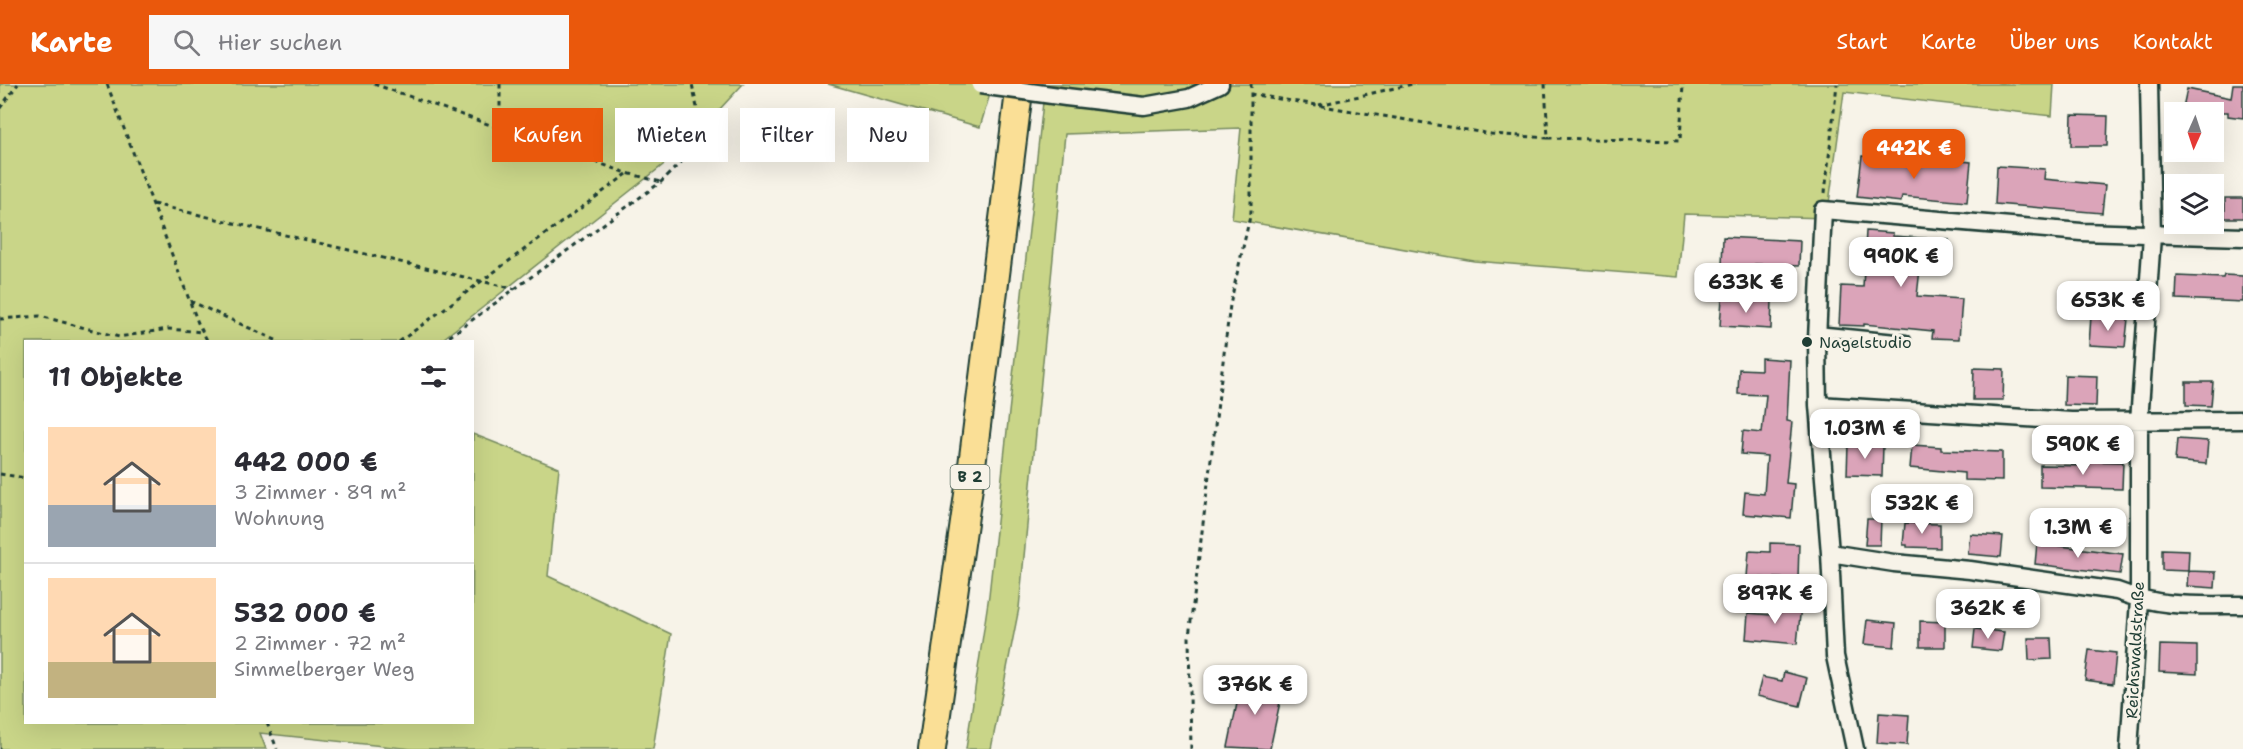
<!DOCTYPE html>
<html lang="de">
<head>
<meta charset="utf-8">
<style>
  body { margin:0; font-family:"Shantell Sans",sans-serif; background:#f7f7f7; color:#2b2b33; height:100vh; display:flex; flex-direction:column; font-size:22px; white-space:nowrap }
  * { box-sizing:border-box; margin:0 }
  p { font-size:20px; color:#7c7c81 }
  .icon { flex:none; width:33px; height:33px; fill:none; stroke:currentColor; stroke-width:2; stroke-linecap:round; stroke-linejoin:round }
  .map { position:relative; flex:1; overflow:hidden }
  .panel { position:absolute; left:24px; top:256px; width:450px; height:384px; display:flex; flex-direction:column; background:#fff; border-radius:0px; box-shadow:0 6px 24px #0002 }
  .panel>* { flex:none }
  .banner { position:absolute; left:492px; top:24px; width:570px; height:54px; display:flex; gap:12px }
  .needle { width:39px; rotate:183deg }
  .controls { position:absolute; left:2164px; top:18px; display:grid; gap:12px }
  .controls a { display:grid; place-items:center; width:60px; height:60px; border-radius:0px; background:#fff; box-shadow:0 6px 24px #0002; font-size:30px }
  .price { position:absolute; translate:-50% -51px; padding:0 14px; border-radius:12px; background:#fff; color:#222; font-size:20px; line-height:39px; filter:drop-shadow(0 2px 3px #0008) }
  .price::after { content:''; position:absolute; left:50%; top:36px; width:18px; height:14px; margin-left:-9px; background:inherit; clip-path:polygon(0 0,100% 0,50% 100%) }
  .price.current { background:#ea580c; color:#fff }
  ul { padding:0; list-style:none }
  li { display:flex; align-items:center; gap:18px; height:150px; padding:0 24px }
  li+li { border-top:2px solid #e1e1e2 }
  li span { display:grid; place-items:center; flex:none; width:168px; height:120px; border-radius:0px; color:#555 }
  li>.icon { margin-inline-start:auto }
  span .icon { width:72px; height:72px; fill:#fffc; stroke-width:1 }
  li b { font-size:26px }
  h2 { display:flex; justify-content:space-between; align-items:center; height:72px; padding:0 24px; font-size:26px }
  .pill { padding:0 21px; border-radius:0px; background:#fff; box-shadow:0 6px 24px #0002; font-size:21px; line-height:54px }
  .pill.current { background:#ea580c; color:#fff }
  header { display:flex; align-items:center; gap:36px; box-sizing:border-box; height:84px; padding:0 30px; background:#ea580c; color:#fff }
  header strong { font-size:28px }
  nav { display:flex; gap:33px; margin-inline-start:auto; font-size:21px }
  .search { width:420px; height:54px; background:#f7f7f7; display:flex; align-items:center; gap:15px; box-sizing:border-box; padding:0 21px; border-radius:0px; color:#7c7c81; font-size:22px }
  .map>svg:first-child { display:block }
</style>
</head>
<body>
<header>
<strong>Karte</strong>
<div class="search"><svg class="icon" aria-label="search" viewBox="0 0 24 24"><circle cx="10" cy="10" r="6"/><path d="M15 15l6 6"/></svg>Hier suchen</div>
<nav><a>Start</a><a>Karte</a><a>Über uns</a><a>Kontakt</a></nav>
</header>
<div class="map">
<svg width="2243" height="665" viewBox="0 0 2243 665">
  <rect width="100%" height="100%" fill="#f7f3e8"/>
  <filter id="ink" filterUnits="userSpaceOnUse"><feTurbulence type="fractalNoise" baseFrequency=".0167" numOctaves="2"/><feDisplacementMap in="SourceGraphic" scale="12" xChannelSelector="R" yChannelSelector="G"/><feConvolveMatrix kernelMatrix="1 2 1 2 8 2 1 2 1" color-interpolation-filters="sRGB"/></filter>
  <g filter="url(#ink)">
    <!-- green -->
    <path fill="#c9d588" stroke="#74895e" stroke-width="1.5" d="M0 0H743L682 66 439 258H26V639H472L473 350 559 384 548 492 671 550 653 665H412L260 649 266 665H0Z
      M828 0H993L980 43Z
      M1045 0H2054L2052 32 1844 8 1827 134 1684 130 1678 193 1474 177 1232 135 1241 44 1065 50 1019 524 991 665H966L989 511Z"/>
    <!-- building -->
    <path fill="#dba4b9" stroke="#1f3d34" stroke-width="1.5" d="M2233 0H2243V34L2228 32V28H2182L2187 5 2231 14Z
      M2072 31 2108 32 2107 62H2071Z
      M1862 72 1930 80 1931 74 1971 78 1967 118 1902 112 1901 118 1857 113Z
      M1997 82 2045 85 2044 95 2105 101 2102 129 1995 120Z
      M2225 114H2243V134H2225Z
      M1866 147 1893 149V152L1949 156 1947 186 1920 185 1917 212 1962 215 1959 255 1932 254 1933 247 1864 240V242L1839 241 1841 202 1863 203Z
      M1723 153 1800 157 1799 182 1755 180V182H1722Z
      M2224 191 2243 192V218L2176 215 2177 192 2223 194Z
      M1722 214 1772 217 1771 245 1720 242Z
      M2091 232 2128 235 2125 263 2089 261Z
      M1761 274 1790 276 1787 337 1792 338 1786 399 1794 400 1791 434 1743 430 1745 408 1764 410 1767 372 1741 370 1743 347 1762 349 1766 311 1738 310 1739 285 1761 286Z
      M1974 284 2004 285 2003 316H1973Z
      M2065 291 2097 292 2096 322 2064 321Z
      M2186 298H2213L2211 322 2186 321Z
      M2177 355 2208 357 2206 380 2175 377Z
      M1848 360 1883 362 1882 392 1847 391Z
      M1912 361 1941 363V366L2002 368V397L1964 396V389L1910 384Z
      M2089 377 2123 378 2122 405 2040 403V381L2089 382Z
      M1867 435H1881L1880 461H1865Z
      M1905 439 1940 440V464L1907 463V461H1903Z
      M1970 450 2003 452 2001 473 1968 470Z
      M1770 459 1799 460 1798 495 1747 493 1749 467 1770 468Z
      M2037 459 2123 470 2120 490 2035 480Z
      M2162 465 2189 466 2188 487 2162 486Z
      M2188 487 2216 488 2215 504 2187 502Z
      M1772 520 1801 522 1797 560 1746 555 1748 529 1771 531Z
      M1867 536 1896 539 1894 563 1864 560Z
      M1920 537 1945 538V563H1920Z
      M1975 545 2004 548 2001 567 1973 564Z
      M2028 554H2051L2052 575 2029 576Z
      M2160 561 2197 562V590L2159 588Z
      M2089 566 2116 569 2113 600 2085 596Z
      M1784 588 1807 594 1800 622 1757 612 1762 593 1782 597Z
      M1242 595 1283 604 1270 665 1228 663Z
      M1879 629 1909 631 1907 661 1877 659Z"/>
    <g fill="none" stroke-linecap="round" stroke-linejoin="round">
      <!-- lane casing -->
      <g stroke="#1f3d34" stroke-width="13">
        <path id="lane" d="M1817 247 1906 256"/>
      </g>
      <!-- street casing -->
      <g stroke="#1f3d34" stroke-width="21">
        <path id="street" d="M1066 13 1144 22 1189 14 1220 0
          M1818 321 2071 337 2243 336
          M1830 469 1894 479 1970 486 2117 507C2160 524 2198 521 2243 521
          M1855 665 1835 572 1830 469 1818 321 1817 255 1823 126 2081 148 2243 153
          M2129 665 2139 516V338L2152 152 2149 0"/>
      </g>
      <!-- primary casing -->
      <g stroke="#1f3d34" stroke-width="30">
        <path id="primary" d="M932 665 971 389 1020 0"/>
      </g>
      <!-- path -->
      <path stroke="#1f3d34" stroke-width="3" stroke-dasharray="4.5 4.5" stroke-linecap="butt" d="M107 0 198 239 208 258
        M374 0 627 89 661 98
        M500 0V44
        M1250 10 1491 50 1548 54 1545 0
        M1319 21 1413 0
        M0 24 18 0
        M1548 54 1680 57 1683 0
        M1825 109 1837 0
        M153 120 515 205
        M190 217 280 258
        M0 235 40 232 119 253 168 245 203 248
        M399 258 627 90
        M442 258 661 98 694 65 698 28 692 0
        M0 390 26 394
        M267 639 277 665
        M0 665H1
        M1191 665 1189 553 1230 221 1251 128V0"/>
      <!-- lane -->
      <use href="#lane" stroke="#f7f3e8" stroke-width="8"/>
      <!-- street -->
      <use href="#street" stroke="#f7f3e8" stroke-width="16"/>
      <!-- primary -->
      <use href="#primary" stroke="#fadf96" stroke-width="26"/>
      <!-- street-bridge casing -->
      <g stroke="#1f3d34" stroke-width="21" stroke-linecap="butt">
        <path id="street-bridge" d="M980 1 1066 13"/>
      </g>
      <!-- street-bridge -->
      <use href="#street-bridge" stroke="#f7f3e8" stroke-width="16"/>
    </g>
  </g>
  <!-- markers -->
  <circle fill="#1f3d34" stroke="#f7f3e8" stroke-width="2" cx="1807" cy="258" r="6"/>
  <g text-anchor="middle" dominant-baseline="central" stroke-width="6" stroke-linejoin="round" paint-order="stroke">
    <!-- shield labels -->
    <rect fill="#f7f3e8" stroke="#60746a" stroke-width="1.5" x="950.5" y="381" width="39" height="24" rx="4.5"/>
    <g font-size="15" font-weight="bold" fill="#1f3d34">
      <text x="970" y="393">B 2</text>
    </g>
    <!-- poi labels -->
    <g font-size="16" fill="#1f3d34" stroke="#f7f3e8" text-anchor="start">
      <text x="1819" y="258">Nagelstudio</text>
    </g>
    <!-- street labels -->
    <g font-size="16" fill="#1f3d34" stroke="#f7f3e8">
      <text transform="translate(2135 566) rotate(-87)">Reichswaldstraße</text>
    </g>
  </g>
</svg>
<div class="controls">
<a><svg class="needle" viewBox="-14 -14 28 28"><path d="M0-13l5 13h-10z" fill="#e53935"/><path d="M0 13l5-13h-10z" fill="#7c7c81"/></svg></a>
<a><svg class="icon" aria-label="layers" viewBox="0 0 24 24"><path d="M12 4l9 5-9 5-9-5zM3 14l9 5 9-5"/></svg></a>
</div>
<b class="price current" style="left:1914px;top:96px">442K €</b>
<b class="price" style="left:1901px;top:204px">990K €</b>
<b class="price" style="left:1746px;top:230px">633K €</b>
<b class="price" style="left:2108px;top:248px">653K €</b>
<b class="price" style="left:1865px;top:376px">1.03M €</b>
<b class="price" style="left:2083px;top:392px">590K €</b>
<b class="price" style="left:1922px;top:451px">532K €</b>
<b class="price" style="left:2078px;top:475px">1.3M €</b>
<b class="price" style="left:1775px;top:541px">897K €</b>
<b class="price" style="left:1988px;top:556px">362K €</b>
<b class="price" style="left:1255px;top:632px">376K €</b>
<div class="banner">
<a class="pill current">Kaufen</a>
<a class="pill">Mieten</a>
<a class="pill">Filter</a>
<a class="pill">Neu</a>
</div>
<section class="panel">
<h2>11 Objekte<svg class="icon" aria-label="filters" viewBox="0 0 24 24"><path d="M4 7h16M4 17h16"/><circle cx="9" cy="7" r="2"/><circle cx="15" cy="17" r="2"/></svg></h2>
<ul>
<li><span style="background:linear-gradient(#ffd9b3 65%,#9aa5b1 0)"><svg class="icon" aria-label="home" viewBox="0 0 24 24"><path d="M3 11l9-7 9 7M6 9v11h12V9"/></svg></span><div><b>442 000 €</b><p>3 Zimmer · 89 m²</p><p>Wohnung</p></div></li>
<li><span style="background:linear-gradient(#ffd9b3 70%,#c2b280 0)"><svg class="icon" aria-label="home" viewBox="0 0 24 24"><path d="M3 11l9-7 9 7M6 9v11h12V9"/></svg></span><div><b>532 000 €</b><p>2 Zimmer · 72 m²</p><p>Simmelberger Weg</p></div></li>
</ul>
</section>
</div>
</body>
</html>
